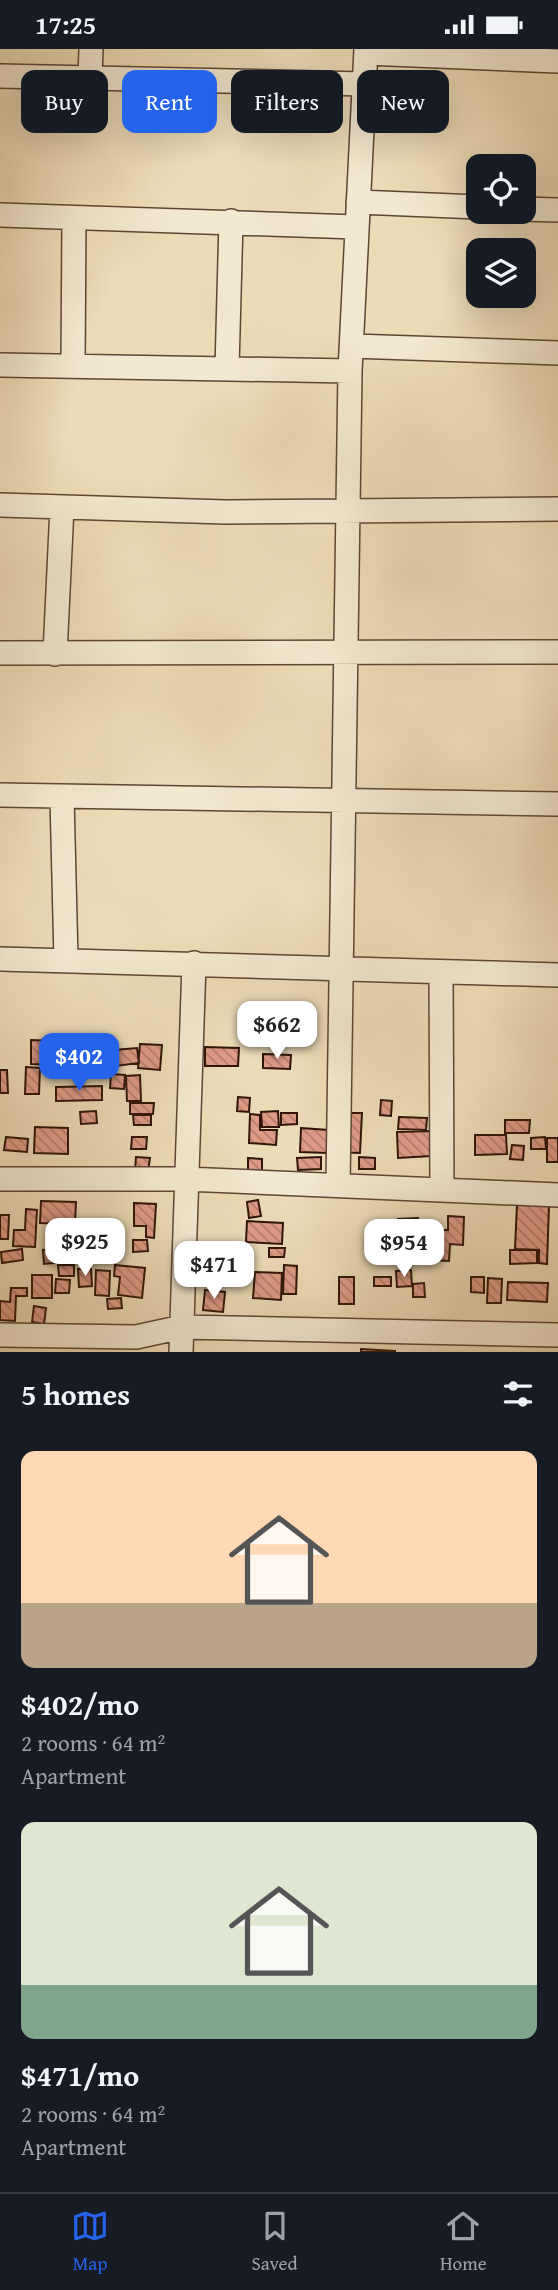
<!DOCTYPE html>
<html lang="en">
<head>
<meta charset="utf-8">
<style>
  body { margin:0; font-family:"Gentium Book Plus",serif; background:#20242c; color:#f1f3f6; height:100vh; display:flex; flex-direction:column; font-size:26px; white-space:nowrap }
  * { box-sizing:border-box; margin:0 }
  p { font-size:23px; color:#9ea1a6 }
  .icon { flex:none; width:38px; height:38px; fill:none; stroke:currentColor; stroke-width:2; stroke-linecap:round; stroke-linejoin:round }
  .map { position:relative; height:1303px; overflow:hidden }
  .side { display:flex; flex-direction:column; background:#171b24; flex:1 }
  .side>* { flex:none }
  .top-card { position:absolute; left:21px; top:21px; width:516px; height:63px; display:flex; gap:14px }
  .buttons { position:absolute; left:466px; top:105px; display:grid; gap:14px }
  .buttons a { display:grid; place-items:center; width:70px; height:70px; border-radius:14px; background:#171b24; box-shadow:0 7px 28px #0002; font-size:35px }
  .price { position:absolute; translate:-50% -60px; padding:0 16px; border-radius:14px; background:#fff; color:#222; font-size:23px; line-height:46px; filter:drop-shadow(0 2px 4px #0008) }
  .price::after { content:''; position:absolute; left:50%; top:42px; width:21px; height:16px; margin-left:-10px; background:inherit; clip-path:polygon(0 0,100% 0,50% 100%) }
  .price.current { background:#2563eb; color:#fff }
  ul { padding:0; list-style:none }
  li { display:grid; align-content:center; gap:14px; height:371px; padding:0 21px }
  li span { display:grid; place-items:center; height:217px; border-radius:14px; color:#555 }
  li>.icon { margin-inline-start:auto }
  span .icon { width:126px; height:126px; fill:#fffc; stroke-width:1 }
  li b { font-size:30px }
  h2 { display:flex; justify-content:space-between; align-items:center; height:84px; padding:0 21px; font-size:30px }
  .chip { padding:0 24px; border-radius:14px; background:#171b24; box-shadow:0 7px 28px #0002; font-size:24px; line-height:63px }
  .chip.current { background:#2563eb; color:#fff }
  .status { display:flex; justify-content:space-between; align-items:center; height:49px; padding:0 35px; background:#171b24; direction:ltr }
  .status svg { height:19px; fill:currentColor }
  .tabs { display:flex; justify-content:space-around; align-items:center; height:98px; border-top:2px solid #363941; background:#171b24; font-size:19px; color:#9ea1a6 }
  .tabs a { display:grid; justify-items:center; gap:4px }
  .tabs .current { color:#2563eb }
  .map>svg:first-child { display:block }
</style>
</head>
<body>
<div class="status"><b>17:25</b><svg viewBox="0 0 49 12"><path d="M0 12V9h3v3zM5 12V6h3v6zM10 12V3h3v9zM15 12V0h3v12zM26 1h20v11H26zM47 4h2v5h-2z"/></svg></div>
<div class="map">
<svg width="558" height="1303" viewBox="0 0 558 1303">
  <defs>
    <pattern id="building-back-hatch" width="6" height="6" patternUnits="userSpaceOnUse" patternTransform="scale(1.75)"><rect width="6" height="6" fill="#de9b86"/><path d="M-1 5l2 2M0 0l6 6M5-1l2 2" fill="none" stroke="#b47d6c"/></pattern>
  </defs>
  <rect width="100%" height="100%" fill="#ecdbb7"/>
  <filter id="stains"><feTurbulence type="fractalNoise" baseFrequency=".00286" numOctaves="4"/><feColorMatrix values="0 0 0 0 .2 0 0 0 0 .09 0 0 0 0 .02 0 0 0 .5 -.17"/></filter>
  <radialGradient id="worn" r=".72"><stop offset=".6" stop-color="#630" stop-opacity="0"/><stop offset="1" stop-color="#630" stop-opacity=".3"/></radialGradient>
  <!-- building -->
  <path fill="url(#building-back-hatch)" stroke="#301508" stroke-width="2" d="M85 989 112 990 111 1001 84 1000Z
    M31 991 56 992 55 1016 31 1015Z
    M140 995 162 996 160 1021 138 1019Z
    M205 998 239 999 238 1017H205Z
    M137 999 139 1014 116 1017 114 1001Z
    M79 1003H106V1017H78Z
    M263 1005 291 1006 290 1020 263 1019Z
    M74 1016V1029H58V1017Z
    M26 1018 40 1019 39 1045H25Z
    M0 1021H7L8 1044H0Z
    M111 1025 125 1026 124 1040 110 1039Z
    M140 1026 141 1052H127L126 1027Z
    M102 1037V1051L56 1052V1038Z
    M238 1048 250 1049 249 1063 237 1062Z
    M381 1051 392 1052 391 1067 380 1066Z
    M130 1054H154L153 1065H130Z
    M96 1062 97 1074 81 1075 80 1063Z
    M278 1062 279 1078H262L261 1063Z
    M281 1064H297V1075L281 1076Z
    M348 1064H362L360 1104 332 1103Z
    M250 1065 260 1066V1081H277L276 1096 249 1094Z
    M133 1066H151V1076H134Z
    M399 1068 427 1069 426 1081 398 1080Z
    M505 1071H530L529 1084H505Z
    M35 1078 68 1079V1105L34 1104Z
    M301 1079 328 1081 327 1104 300 1103Z
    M430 1082 431 1107 398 1109 397 1083Z
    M475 1086H506L507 1105 475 1106Z
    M6 1088 28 1090 27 1103 4 1101Z
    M132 1088H147L146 1100H131Z
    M545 1088 546 1100H531V1089Z
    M547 1089H558V1113H547Z
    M512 1096 524 1097 523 1111 510 1110Z
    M136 1108 150 1109 148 1123 135 1122Z
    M321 1108V1120L298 1121 297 1109Z
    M359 1108 375 1109V1120H359Z
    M248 1109 262 1110V1123H248Z
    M258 1151 261 1167 249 1169 247 1153Z
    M41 1152 76 1153 75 1175 40 1174Z
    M134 1154 156 1155 154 1189 146 1188V1177H134Z
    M517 1155 549 1156 547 1215 539 1214V1201L515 1200Z
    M26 1160 37 1161 35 1198 13 1197 14 1181H25Z
    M0 1166H9L8 1190H0Z
    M448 1167 464 1168 463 1196 450 1195 449 1212 431 1211 432 1181H448Z
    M418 1169V1186L398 1187V1170Z
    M247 1172 283 1174 282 1195 246 1193Z
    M420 1172H432L431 1198 419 1197Z
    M133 1191H147L148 1202 133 1203Z
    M269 1199H285L284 1208H269Z
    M22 1200 23 1211 2 1214 1 1203Z
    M62 1200 63 1213 44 1215 43 1201Z
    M510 1201H537V1214L510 1215Z
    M207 1213H222L223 1237H207Z
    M58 1216H74V1227H59Z
    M115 1216 145 1219 142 1249 118 1246 120 1228 114 1227Z
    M284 1216 297 1217 296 1245H283Z
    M78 1220H91L92 1237 79 1238Z
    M96 1221 110 1222 109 1247 95 1246Z
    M411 1221 412 1237 397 1238 396 1222Z
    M255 1223 282 1224 281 1251 253 1249Z
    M32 1226H52V1249H32Z
    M339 1228H354V1255H339Z
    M374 1228H391V1237H374Z
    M471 1228H484V1244L471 1243Z
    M488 1229 502 1230 501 1254H487Z
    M56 1230 70 1231 69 1244H55Z
    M508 1233 548 1234 547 1253 507 1251Z
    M424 1234 425 1248H413V1235Z
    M11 1239H27V1247H16L15 1272 0 1271V1252L10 1253Z
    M205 1241 225 1243 223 1263 203 1261Z
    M121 1249 122 1259 108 1260 107 1250Z
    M34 1257 46 1259 44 1275 32 1273Z
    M361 1300 395 1302V1303H361Z"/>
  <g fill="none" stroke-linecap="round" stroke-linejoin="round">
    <!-- minor casing -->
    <g stroke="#5f4634" stroke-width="26">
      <path id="minor" d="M366 4 558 12
        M0 27 364 35
        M90 29 91 0
        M358 153 478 158
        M523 160 558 161
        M0 166 356 178
        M352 297 558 304
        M0 316 350 322
        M73 317 74 169
        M227 319 231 172
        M0 456 225 463 558 460
        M0 604 558 603
        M55 605 62 458
        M0 746 558 755
        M62 748 66 911
        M0 910 558 926
        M441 923 442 1140
        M0 1130H186L558 1146
        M338 1136 350 322 366 0
        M0 1286 136 1288 182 1278 558 1286
        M181 1303 194 914"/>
    </g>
    <!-- minor -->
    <use href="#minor" stroke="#f3e8d0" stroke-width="23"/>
  </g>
  <rect width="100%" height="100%" filter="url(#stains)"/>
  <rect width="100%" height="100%" fill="url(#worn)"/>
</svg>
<div class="buttons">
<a><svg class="icon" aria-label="locate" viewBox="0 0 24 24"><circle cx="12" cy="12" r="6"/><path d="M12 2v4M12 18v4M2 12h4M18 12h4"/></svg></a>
<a><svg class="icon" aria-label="layers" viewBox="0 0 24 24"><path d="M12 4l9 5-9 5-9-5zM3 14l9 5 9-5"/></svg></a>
</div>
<b class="price" style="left:277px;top:1012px">$662</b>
<b class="price current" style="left:79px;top:1044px">$402</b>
<b class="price" style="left:85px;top:1229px">$925</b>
<b class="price" style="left:404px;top:1230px">$954</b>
<b class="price" style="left:214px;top:1252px">$471</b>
<div class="top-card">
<a class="chip">Buy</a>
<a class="chip current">Rent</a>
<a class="chip">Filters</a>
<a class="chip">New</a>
</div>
</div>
<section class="side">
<h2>5 homes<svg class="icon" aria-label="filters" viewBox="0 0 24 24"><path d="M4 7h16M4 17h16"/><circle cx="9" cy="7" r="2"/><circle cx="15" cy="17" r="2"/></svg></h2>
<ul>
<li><span style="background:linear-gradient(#ffd9b3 70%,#b9a48a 0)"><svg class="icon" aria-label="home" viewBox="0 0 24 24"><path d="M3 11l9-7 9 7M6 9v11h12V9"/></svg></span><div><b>$402/mo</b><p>2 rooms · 64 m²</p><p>Apartment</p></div></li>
<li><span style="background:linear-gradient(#dfe7d0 75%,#7fa58c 0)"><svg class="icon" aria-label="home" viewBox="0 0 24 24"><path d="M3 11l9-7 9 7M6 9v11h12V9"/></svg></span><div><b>$471/mo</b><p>2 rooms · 64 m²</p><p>Apartment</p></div></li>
</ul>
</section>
<nav class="tabs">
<a class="current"><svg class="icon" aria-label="map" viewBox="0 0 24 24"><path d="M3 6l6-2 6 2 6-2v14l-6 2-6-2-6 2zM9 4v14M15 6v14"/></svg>Map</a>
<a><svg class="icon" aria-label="saved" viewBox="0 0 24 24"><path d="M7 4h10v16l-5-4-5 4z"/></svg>Saved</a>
<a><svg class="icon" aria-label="home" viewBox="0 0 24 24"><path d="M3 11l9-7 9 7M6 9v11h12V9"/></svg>Home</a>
</nav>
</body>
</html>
